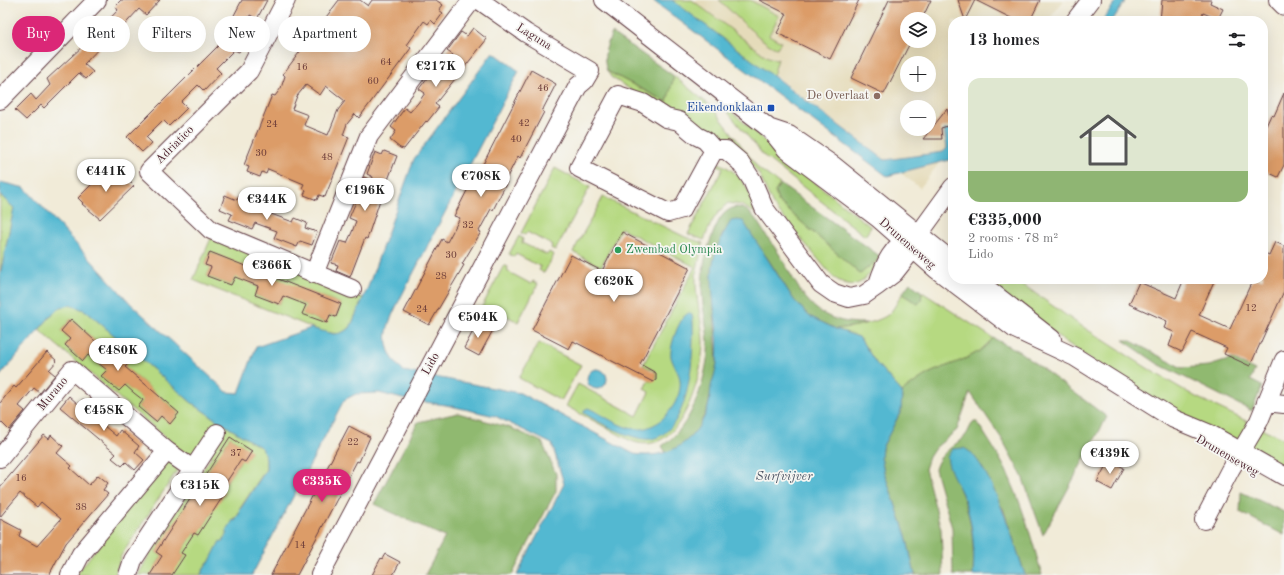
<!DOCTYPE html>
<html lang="en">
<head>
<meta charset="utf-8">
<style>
  body { margin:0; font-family:"Old Standard TT",serif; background:#f6f6f6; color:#202124; height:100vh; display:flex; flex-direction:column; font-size:15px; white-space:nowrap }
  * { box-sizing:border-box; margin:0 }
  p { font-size:13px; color:#757577 }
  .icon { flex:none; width:22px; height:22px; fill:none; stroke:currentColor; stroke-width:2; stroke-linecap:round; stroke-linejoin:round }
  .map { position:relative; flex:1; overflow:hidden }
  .details { position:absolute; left:948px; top:16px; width:320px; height:268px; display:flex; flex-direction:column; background:#fff; border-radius:16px; box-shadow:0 4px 16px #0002 }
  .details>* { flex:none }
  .banner { position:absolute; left:12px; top:16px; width:380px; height:36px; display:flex; gap:8px }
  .controls { position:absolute; left:900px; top:12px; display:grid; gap:8px }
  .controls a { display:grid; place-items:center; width:36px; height:36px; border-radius:50%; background:#fff; box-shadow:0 4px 16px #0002; font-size:20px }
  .price { position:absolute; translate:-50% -34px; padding:0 9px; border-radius:14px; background:#fff; color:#222; font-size:13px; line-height:26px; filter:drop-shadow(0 1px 2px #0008) }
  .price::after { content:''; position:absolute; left:50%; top:24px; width:12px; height:9px; margin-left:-6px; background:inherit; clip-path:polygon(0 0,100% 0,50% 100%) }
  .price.on { background:#db2777; color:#fff }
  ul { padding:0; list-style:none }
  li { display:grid; align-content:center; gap:8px; height:212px; padding:0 20px }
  li span { display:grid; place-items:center; height:124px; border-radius:12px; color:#555 }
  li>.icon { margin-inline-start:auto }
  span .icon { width:72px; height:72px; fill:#fffc; stroke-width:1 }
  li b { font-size:17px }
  h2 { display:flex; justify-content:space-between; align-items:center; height:48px; padding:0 20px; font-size:17px }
  .pill { padding:0 14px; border-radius:18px; background:#fff; box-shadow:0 4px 16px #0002; font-size:14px; line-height:36px }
  .pill.on { background:#db2777; color:#fff }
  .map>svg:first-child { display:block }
</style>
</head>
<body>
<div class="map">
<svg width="1284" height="575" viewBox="0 0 1284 575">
  <rect width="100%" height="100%" fill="#f6f6f2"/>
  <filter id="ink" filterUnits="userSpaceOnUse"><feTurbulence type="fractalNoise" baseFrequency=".025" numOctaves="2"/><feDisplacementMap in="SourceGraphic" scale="8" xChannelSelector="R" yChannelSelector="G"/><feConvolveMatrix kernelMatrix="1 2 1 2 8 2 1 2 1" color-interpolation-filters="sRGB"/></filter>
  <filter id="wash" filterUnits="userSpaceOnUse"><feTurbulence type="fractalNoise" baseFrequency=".012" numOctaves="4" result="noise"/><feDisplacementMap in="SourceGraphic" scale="16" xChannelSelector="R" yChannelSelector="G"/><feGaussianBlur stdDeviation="0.9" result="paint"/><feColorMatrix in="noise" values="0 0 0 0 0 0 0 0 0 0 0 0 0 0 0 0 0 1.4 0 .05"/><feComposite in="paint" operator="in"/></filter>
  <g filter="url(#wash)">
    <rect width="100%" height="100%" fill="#f1ebd8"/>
    <!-- built -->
    <path fill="#e5dbba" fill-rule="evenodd" d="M677 0H1064L1048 21H953V145L920 188ZM907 19H929V41H907ZM907 63H929V85H907ZM907 107H929V129H907Z"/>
    <!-- green -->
    <path fill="#b6d981" stroke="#807c56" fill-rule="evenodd" d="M672 0H692L766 56 776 60 778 59 773 76Z
      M719 0H750L779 16 769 35 781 42 777 48C767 48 729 9 719 0Z
      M607 71 666 102 674 76 713 108 759 169 780 184 775 192 778 201 860 274 881 257C866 278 860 295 833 277L773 205 759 174 732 142 706 135 665 112 611 77Z
      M717 99 788 161 871 227 865 236 764 156Z
      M717 162C744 174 748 190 759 215L741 205 728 203C715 213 710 225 704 240L688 234 723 168 714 163Z
      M555 168 590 187 555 251 551 248 552 245 527 232 525 235 521 233Z
      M0 195 14 208 0 275Z
      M603 197 685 237 703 243C701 254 697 265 696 276 695 298 702 319 703 341 703 376 680 463 629 440L566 406 578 384 637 416 649 392 644 389 648 381H653L657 377 655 371 643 365 695 267 621 228 601 267 573 252Z
      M519 236 523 239 522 243 547 255 549 252 554 255 544 273 539 270 541 267 516 254 514 257 509 254Z
      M211 238 363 298 350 328 346 331 339 334 323 332 193 280ZM210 252 245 267 235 277 231 285 207 276 211 267 205 265ZM252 284 283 296 279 304 255 295 258 286ZM305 290 341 304 336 317 330 315 326 323 303 314 306 305 300 303Z
      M504 265 508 267 507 271 531 284 533 281 538 284 518 322 497 311 488 327 475 320Z
      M983 279H1015L1077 323 1155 373 1196 397 1284 439V472C1227 440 1168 410 1113 374 1067 345 1026 312 983 279Z
      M922 292 993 338C977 359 950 363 928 374 919 379 910 386 902 392L876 363 859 337 836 329C850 327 880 323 890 313 895 307 898 300 902 294L918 304 921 301Z
      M66 305 75 306 86 311 192 403 218 421 262 448 266 458V469L239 510 240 512 226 532 228 533 222 542 221 541 209 563H207L201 574 202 575H138L158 539 212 456 185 454 39 330 54 312ZM71 319 106 351 109 348 116 353 125 367 179 413 170 423 161 416 155 422 138 407 143 400 125 385 119 391 101 376 107 370 88 355 83 361 65 346 70 339 61 331ZM230 437 252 452 241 460 221 490 225 494 208 511 212 514 210 516 198 535 194 533 181 553 185 556 178 565 167 574 155 567 162 556 156 552 163 541 169 545V531L176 520 183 524V510L216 458 229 452 223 448Z
      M539 343 581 365 561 401 519 378Z
      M167 456 180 466 121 556 115 575H76Z"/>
    <!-- forest -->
    <path fill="#90b96f" stroke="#6d6c4d" d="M612 33 674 76 667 102 607 71C602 57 606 47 612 33Z
      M780 184 881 257 860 274 778 201 775 192Z
      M736 207C750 208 755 218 762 229 769 240 778 251 784 262 804 300 818 324 866 323L857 326 836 329 809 316 794 300 766 256 723 233 715 254 712 271 717 363 708 407 697 431 679 448 666 453 662 446C691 427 704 386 708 353 709 337 705 321 703 305 700 278 704 255 714 231 719 220 723 210 736 207Z
      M910 283 922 292 921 301 918 304 902 294Z
      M993 338 1020 352 1107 417 1043 535 1022 476 1002 439 970 392 957 430 935 448 929 457 925 469 941 529 943 575H915L906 535 884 472 881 457 882 448 901 411 902 392C910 386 919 379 928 374 950 363 977 359 993 338Z
      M1123 340H1129L1182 368 1209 366 1232 359 1255 370 1250 380 1262 386 1252 411 1158 364Z
      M458 413 511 428 542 442 556 474V491L512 575H425L445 537 374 504 418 422Z
      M974 422H977C989 441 1002 460 1011 481 1024 511 1033 543 1042 575H1025L1003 508 954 478C971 507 975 542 973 575H953L952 528 935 469C940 452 954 447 966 435 969 431 970 425 974 422Z
      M1241 492 1284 512V535L1240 512Z"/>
    <!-- water -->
    <path fill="#52b8d1" stroke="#4e6c7e" d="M652 0H672L885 160 943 152 947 148 944 130 953 128V159L887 176Z
      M1117 0H1126L1112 21H1102Z
      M493 52 519 71 404 291C389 322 374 342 403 371L520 393 634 454C669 460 697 441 708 407 710 401 710 393 711 386 713 379 716 371 717 363 720 333 711 302 712 272 713 253 721 237 731 221L737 220 743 221 794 300 809 316 836 329 859 337 876 363 902 392 901 411 882 448 881 457 884 472 906 535 915 575H517L564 484 552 444 495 416 446 405 403 399 379 393 356 394 344 400 252 575H202L201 574 208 562 209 563 220 541 222 542 228 533 226 532 233 520 235 521 240 512 239 511 266 470V458L262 448 218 421 192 403 86 311C71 305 70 302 54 312L0 376V275L14 208 0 195V182L25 188 131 304 227 392 239 393 256 347 311 328 334 334 341 333 350 328 368 287 414 159Z
      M689 313 692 315 693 321C694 351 691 433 651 439 636 442 597 422 584 413V410L588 408C603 414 619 428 636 429 644 430 652 426 659 422 671 412 682 396 680 380 679 372 673 365 671 357 669 347 680 315 689 313Z
      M587 379a10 10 0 1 1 20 0a10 10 0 1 1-20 0Z
      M963 448C988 455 1017 550 1025 575H973C975 549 973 523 964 499 959 485 948 471 947 456L953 449Z"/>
    <g id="blocks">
      <!-- building -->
      <path fill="#dc9c68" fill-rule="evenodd" d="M121 0H160L146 15 139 9 117 33 125 40 116 50 106 41 84 64 93 72 86 79 79 73 44 108 41 105 26 120 15 110 31 94 36 100 50 85 47 79 83 46 80 43 89 32 95 27 99 30 118 10 115 6Z
        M242 0H267L257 19 250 15 238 37 245 41 239 52 234 50 216 68 221 73 204 91 198 85 181 102 187 108 169 126 163 120 146 137 152 143 142 152 127 137 218 46Z
        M339 0H360L368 6 372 0H436L443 5 439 10 443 13 435 24 431 20 428 24 424 21 407 45 411 48 359 118 355 114 347 124 343 135 349 137 325 197 319 195 317 200 304 195 306 190 302 188 304 184 268 169 266 174 262 172 260 177 247 172 249 167 244 165 272 95 275 96 281 88 285 76 283 74ZM306 85 320 95 326 86 345 101 338 110 328 135 304 125 308 115 292 109 297 96Z
        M759 0H859L830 59 777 33 787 14Z
        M889 0H931L922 19H907V41H911L884 94 851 78Z
        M958 0H1040L1030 21H1017L975 0 965 20Z
        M1162 0H1211L1210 3 1223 9 1218 19 1203 13 1200 21H1160Z
        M473 28 487 39 435 104 439 107 427 122 426 121 404 149 400 148 390 140 396 131 391 127 405 108 410 112 418 103 425 93 419 89 433 70 439 74 453 55 447 51 461 32 467 36Z
        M531 70 556 84 542 111 544 112 520 158 518 156 505 181 507 182 493 210 491 209 479 231 481 232 462 264 464 265 429 325 404 312 442 239 447 242 460 218 454 216 476 173 478 174Z
        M1284 93V165L1278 177 1263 170V125L1266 126 1271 115 1274 116Z
        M947 109 951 125 941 128 942 139H923Z
        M384 151 397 156 386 185 390 186 387 196 382 194 367 239 365 238 350 277 336 271 338 265 331 263 340 241 347 243 352 232 356 221 349 218 358 197 364 199 369 188 361 185 364 177 372 180 373 177 367 174 375 152 382 155Z
        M116 168 134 186 100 219 82 204 83 203 78 198 104 172 107 176Z
        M225 195 237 200 239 196 262 205 260 210 293 222 295 218 307 223 305 228 317 232 312 245 300 241 297 247 274 238 277 231 255 223 252 229 229 220 232 214 220 209Z
        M622 232 690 268 640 364 656 373V380L653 382 573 341 569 349 532 330 571 255 602 271Z
        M1275 242 1284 246V291L1250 366 1224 354 1227 348 1192 332 1182 352 1169 346 1174 332 1164 328 1167 321 1129 304 1139 282 1176 298 1184 279H1215L1199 315 1230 329 1253 279H1263V252L1269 255Z
        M210 252 341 304 336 317 330 315 327 323 302 314 306 305 283 296 279 304 255 295 258 286 235 277 231 285 207 276 211 267 205 265Z
        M71 319 106 351 109 348 124 360 128 364 125 367 179 413 170 424 161 416 156 422 138 407 143 400 134 393 125 385 119 391 101 376 107 370 88 355 83 361 65 345 70 339 61 331Z
        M478 322 493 330 479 356 464 348Z
        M47 352 57 361 49 370 55 375 40 393 34 388 19 406 25 411 9 430 0 421V403L14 386 16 388Z
        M69 396 78 404 83 399 102 414 97 420 116 436 120 430 139 446 135 452 144 460 135 470 126 462 122 466 112 458 116 454 60 407Z
        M349 426 370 437 359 462 357 461 297 575H271Z
        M44 435 49 439 51 435 63 446 57 453 72 466 70 468 89 485 98 475 108 483 103 490 108 494 66 543 49 575H0V519L21 530 19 536 37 546 61 519 41 502 37 507 20 493 0 517V487Z
        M230 437 252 451 245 462 241 460 221 490 225 493 198 535 194 533 181 553 185 555 172 575H150L162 556 156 552Z
        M1109 460 1124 468 1112 490 1097 482Z
        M385 554 400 562 393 575H372L381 558 382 559Z"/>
    </g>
  </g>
  <g filter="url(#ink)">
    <use href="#blocks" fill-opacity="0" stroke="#633e45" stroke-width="1"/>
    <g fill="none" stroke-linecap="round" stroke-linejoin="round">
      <!-- minor casing -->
      <g stroke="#633e45" stroke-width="20">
        <path id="minor" d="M286 0 249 71 149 171 211 230 352 289
          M604 0 770 129 786 149 878 218 936 269 1015 329 1075 357 1174 419 1210 434 1284 476
          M1278 0 1284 6
          M1075 21 1091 0
          M0 100 97 0
          M771 129 789 135 834 166 953 262
          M714 150 682 209 668 213 579 168 618 95 643 103 666 118 679 121 697 136 705 140 714 150H726L740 162 752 180 764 208 821 284 834 293 849 298 864 295 877 286 894 273 913 249 919 234 953 187
          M314 274 369 136 472 0
          M975 279 1052 339
          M878 284C884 265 893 244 913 236
          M1266 402 1284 404
          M0 458 72 370 167 451 194 470
          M1204 520 1230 470 1259 421 1284 360
          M70 575 81 554 167 451
          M128 575 133 560 217 433
          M320 575 578 86 584 81 590 71 526 33 479 0"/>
      </g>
      <!-- minor -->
      <use href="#minor" stroke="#fff" stroke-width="18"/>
    </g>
  </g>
  <!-- markers -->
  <circle fill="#8d6e63" stroke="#f6f6f2" stroke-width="1.5" cx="877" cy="96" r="4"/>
  <rect fill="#1a4fb4" stroke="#f6f6f2" stroke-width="1.5" x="767" y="104" width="8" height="8" rx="2"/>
  <circle fill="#2e9e5b" stroke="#f6f6f2" stroke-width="1.5" cx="618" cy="250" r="4"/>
  <g text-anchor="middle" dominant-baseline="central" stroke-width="3.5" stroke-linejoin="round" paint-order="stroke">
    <!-- number labels -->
    <g font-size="10" fill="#6e3e3a">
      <text x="386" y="62">64</text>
      <text x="302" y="67">16</text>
      <text x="373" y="81">60</text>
      <text x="543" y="88">46</text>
      <text x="524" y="123">42</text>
      <text x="272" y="124">24</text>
      <text x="516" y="139">40</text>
      <text x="261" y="153">30</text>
      <text x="327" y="157">48</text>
      <text x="468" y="225">32</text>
      <text x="451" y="255">30</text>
      <text x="441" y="276">28</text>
      <text x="1251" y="308">12</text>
      <text x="422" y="309">24</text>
      <text x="353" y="442">22</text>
      <text x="236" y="453">37</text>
      <text x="21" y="478">16</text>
      <text x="81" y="507">38</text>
      <text x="300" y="545">14</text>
    </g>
    <!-- street labels -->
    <g font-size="12" fill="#4a1f2b" stroke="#f6f6f2">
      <text transform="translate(534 37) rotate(32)">Laguna</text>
      <text transform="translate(175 145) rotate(-45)">Adriatico</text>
      <text transform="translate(907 244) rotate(41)">Drunenseweg</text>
      <text transform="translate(431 364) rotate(-61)">Lido</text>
      <text transform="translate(53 394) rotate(-50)">Murano</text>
      <text transform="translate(1227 456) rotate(30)">Drunenseweg</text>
    </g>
    <!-- education labels -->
    <g font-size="12" fill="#785e54" stroke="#f6f6f2" text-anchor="end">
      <text x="869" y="96">De Overlaat</text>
    </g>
    <!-- transit labels -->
    <g font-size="12" fill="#164399" stroke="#f6f6f2" text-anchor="end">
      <text x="763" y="108">Eikendonklaan</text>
    </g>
    <!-- leisure labels -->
    <g font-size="12" fill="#27864d" stroke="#f6f6f2" text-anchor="start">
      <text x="626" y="250">Zwembad Olympia</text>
    </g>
    <!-- water labels -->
    <g font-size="13" font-style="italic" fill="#4d5565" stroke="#f6f6f2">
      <text x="784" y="476">Surfvijver</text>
    </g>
  </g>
</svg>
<div class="controls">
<a><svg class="icon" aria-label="layers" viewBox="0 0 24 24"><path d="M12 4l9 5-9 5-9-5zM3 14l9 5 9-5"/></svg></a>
<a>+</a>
<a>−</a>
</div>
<b class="price" style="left:436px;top:88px">€217K</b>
<b class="price" style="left:106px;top:193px">€441K</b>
<b class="price" style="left:481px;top:198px">€708K</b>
<b class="price" style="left:365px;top:212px">€196K</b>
<b class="price" style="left:267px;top:221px">€344K</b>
<b class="price" style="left:272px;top:287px">€366K</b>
<b class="price" style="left:614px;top:303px">€620K</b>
<b class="price" style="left:478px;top:339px">€504K</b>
<b class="price" style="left:118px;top:372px">€480K</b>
<b class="price" style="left:104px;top:432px">€458K</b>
<b class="price" style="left:1110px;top:475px">€439K</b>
<b class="price on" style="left:322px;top:503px">€335K</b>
<b class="price" style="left:200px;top:507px">€315K</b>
<div class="banner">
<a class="pill on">Buy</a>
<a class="pill">Rent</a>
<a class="pill">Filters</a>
<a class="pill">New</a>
<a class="pill">Apartment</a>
</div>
<section class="details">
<h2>13 homes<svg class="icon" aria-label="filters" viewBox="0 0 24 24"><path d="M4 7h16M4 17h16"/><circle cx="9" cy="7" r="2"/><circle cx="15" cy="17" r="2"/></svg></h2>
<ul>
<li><span style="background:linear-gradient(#dfe7d0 75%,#8fb573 0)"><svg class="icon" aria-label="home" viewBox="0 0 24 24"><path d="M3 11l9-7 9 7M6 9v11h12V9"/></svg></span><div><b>€335,000</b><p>2 rooms · 78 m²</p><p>Lido</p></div></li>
</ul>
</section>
</div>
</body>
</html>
